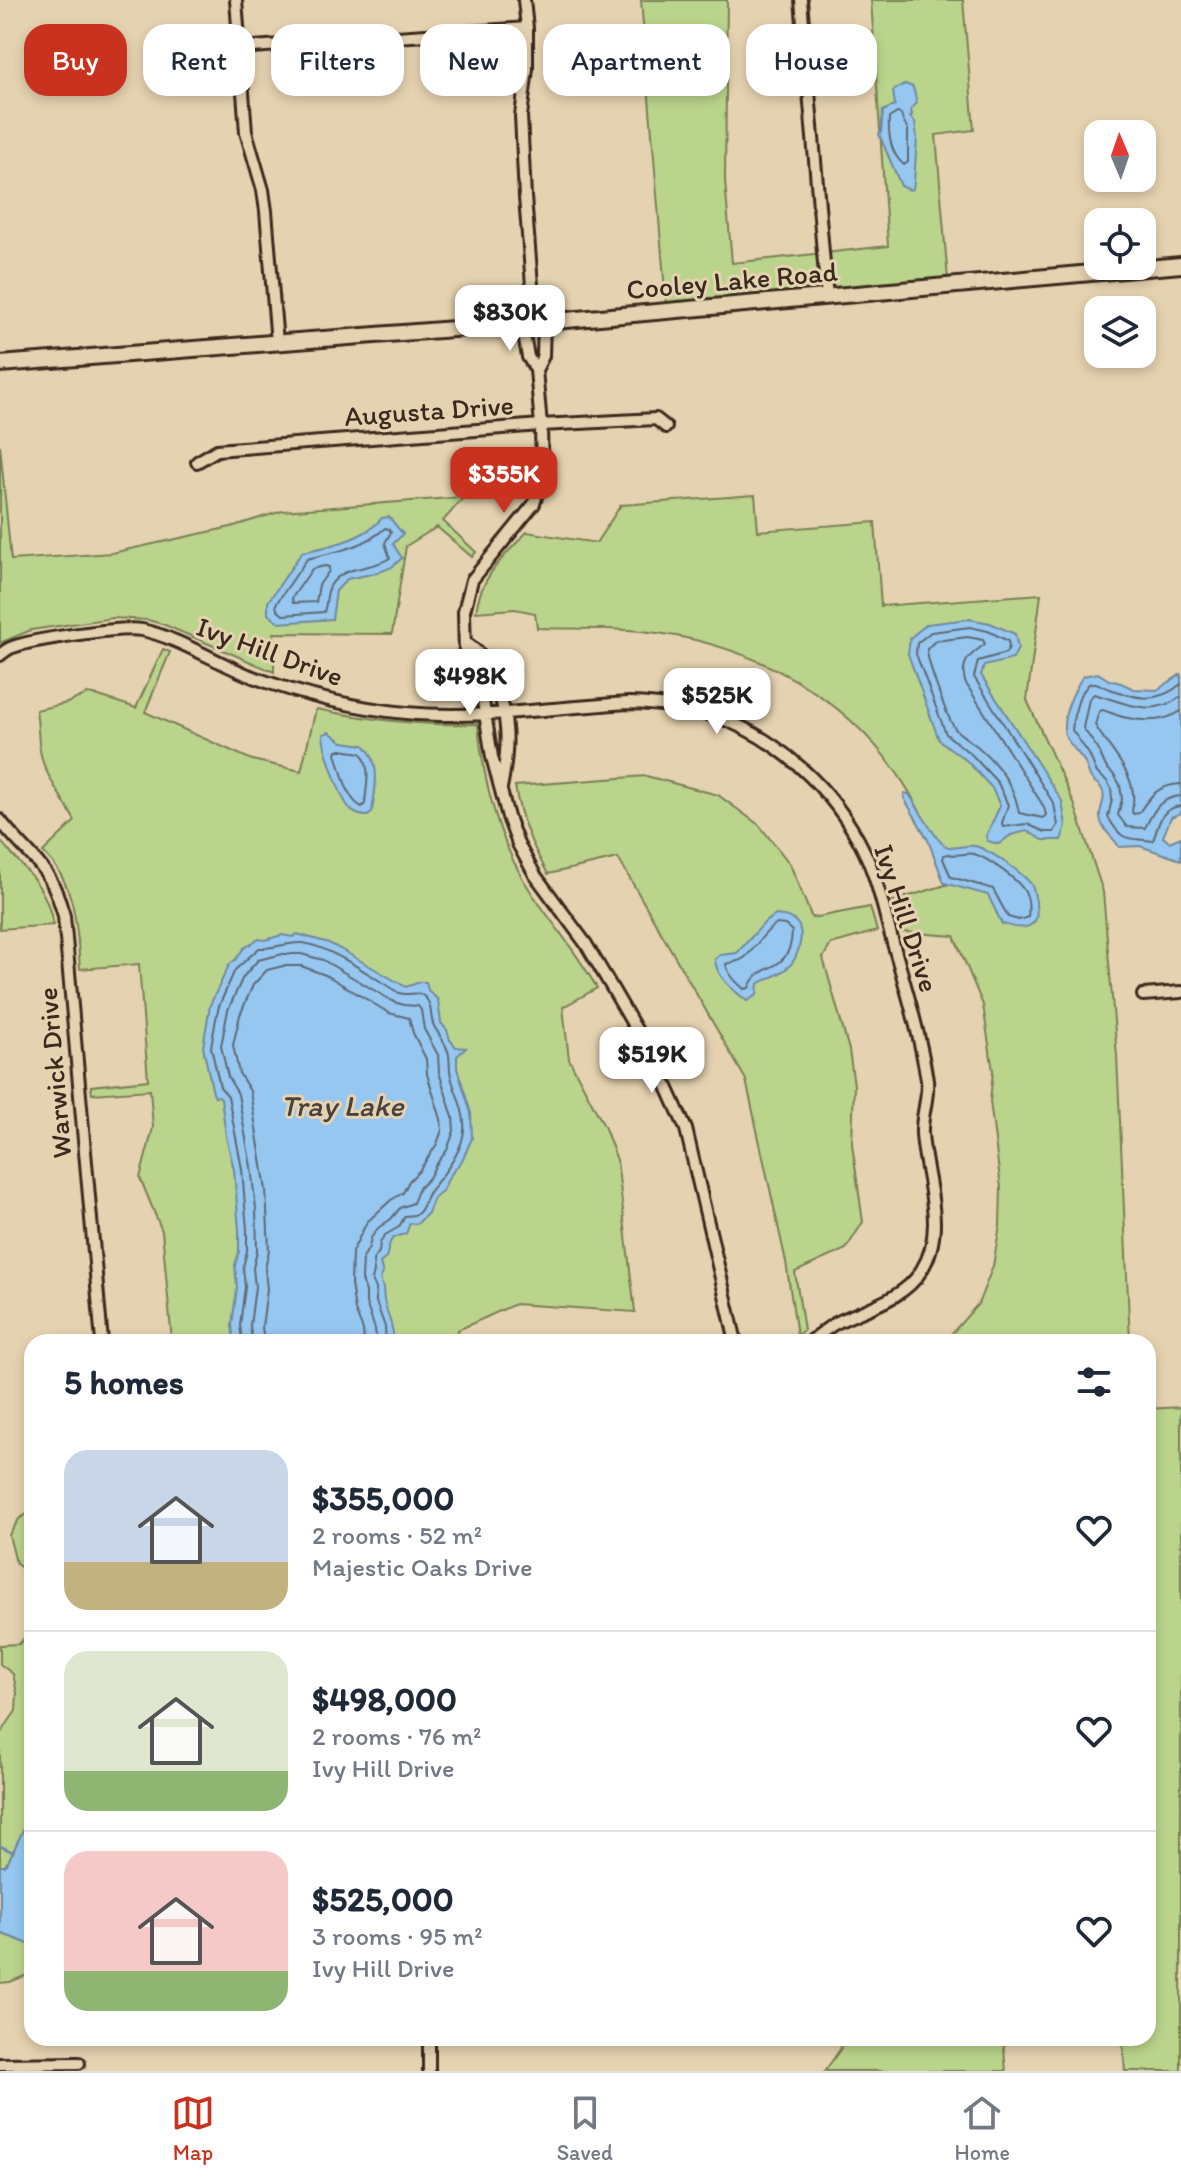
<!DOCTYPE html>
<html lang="en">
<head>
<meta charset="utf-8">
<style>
  body { margin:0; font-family:Itim,sans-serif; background:#f2f2f3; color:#1f2937; height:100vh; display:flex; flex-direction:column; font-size:30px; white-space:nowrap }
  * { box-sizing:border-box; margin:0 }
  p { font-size:26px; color:#747a83 }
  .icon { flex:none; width:44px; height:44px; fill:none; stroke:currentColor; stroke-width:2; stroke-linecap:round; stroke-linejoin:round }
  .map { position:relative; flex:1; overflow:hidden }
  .panel { position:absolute; left:24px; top:1334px; width:1132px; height:712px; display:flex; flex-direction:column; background:#fff; border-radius:24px; box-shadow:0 4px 12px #0003 }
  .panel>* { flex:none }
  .banner { position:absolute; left:24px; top:24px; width:1134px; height:72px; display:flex; gap:16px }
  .needle { width:52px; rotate:358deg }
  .fabs { position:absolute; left:1084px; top:120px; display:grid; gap:16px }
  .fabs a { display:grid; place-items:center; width:72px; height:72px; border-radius:16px; background:#fff; box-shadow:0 4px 12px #0003; font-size:40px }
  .price { position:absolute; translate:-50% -68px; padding:0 18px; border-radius:16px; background:#fff; color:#222; font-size:26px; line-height:52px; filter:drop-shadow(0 2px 4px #0008) }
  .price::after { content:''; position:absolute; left:50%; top:48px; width:24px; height:18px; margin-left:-12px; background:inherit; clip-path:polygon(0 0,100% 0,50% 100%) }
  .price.on { background:#c8321e; color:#fff }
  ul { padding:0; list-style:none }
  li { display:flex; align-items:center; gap:24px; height:200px; padding:0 40px }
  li+li { border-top:2px solid #e0e1e3 }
  li span { display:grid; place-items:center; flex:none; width:224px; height:160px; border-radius:24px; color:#555 }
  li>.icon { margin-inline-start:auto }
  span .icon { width:96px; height:96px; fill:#fffc; stroke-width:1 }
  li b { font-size:34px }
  h2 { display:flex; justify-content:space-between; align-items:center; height:96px; padding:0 40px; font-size:34px }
  .pill { padding:0 28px; border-radius:24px; background:#fff; box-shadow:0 4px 12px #0003; font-size:28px; line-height:72px }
  .pill.on { background:#c8321e; color:#fff }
  .menu { display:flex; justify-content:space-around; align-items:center; height:112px; border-top:2px solid #e0e1e3; background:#fff; font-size:22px; color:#747a83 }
  .menu a { display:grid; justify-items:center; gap:4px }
  .menu .on { color:#c8321e }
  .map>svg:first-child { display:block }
</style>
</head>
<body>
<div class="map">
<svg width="1181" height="2071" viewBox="0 0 1181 2071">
  <rect width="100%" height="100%" fill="#e5d2b0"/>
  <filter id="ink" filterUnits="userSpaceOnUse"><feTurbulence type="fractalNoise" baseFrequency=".0125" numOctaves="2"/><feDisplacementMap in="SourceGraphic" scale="16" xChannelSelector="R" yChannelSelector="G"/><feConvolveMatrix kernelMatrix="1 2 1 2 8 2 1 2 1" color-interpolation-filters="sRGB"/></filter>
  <g filter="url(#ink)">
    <!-- green -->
    <path fill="#bad48c" stroke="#7a7f55" stroke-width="2" d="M641 0H727L725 181 732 263 888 246 871 0H963L974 130 936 135 948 280 666 304Z
      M0 445 11 560 112 553 231 527 282 511 464 497 443 521 476 552 472 557 437 527 406 546 392 634 274 633V672L165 625 148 620 113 618 31 630 0 643Z
      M755 495 758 531 875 522 881 606 1041 594 1027 700 1074 803 1103 892 1117 1056 1130 1342H944L978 1304 993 1266 1000 1225 1001 1188 990 1101 993 1071 983 1005 954 936 902 932 893 901 949 884C938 854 927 823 911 795 854 697 751 642 641 631 607 628 571 629 537 628L535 613 515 609 476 612C480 577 504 556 527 532L596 543 621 505Z
      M163 649 170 652 145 712 252 760 301 771 316 709C370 720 423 726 478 724 483 781 499 844 531 892 553 924 578 954 597 988L563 1007 569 1059 604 1126 617 1160 635 1312 515 1304 458 1330 453 1342H172L162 1231 140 1178 153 1128 150 1090 92 1094 91 1086 148 1080 139 964 80 969C77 926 76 883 43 852L75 821C66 803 46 777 42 759 37 742 39 727 36 710L67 703 87 694 99 696 136 708Z
      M646 776 718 795 759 825 790 864 812 918 870 907 877 931 831 944 823 958 849 1050 854 1085 852 1144 863 1222 846 1249 795 1272 804 1330 797 1335 786 1262 746 1080 618 858 548 874C532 846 520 819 515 786Z
      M0 840C24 871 46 882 53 925L0 929Z
      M1181 1407V2071H1125L1122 2038H1148V1409Z
      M32 1511V1578L16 1563 9 1535 19 1519Z
      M29 1633 32 1634V1815C21 1831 16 1850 5 1866H0V1734L16 1711 17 1693 13 1674 0 1664V1645L19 1644Z
      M0 1933 32 1945V1973L10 1982 0 1983Z
      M837 2038H1003L1006 2071H825L841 2048Z"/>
    <!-- water -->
    <path fill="#95c7f1" stroke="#71889d" stroke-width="2" d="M905 84 913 87 917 103 911 109 912 115 910 117 915 122 917 138 914 182 913 189 910 190 901 186 879 134 881 132 883 111 895 105 893 91Z
      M389 517 403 534 393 544 402 558 392 567 377 573 347 579 336 591 332 619 279 623 268 614V602L302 552C328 547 365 539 382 518Z
      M969 619 990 623 1015 634 1018 648 1013 659 984 666 981 675 1062 801 1066 826 1061 840H1043L1027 831 1011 835 999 844 987 841 986 836 1000 806 992 788 967 761 939 740 908 654 910 638 927 624Z
      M1098 673 1109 680 1121 683 1134 689 1157 690 1181 674V813L1171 817 1163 837 1169 842 1181 837V860L1140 846 1119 847C1114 837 1101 830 1100 817 1099 808 1106 801 1103 792 1101 784 1095 784 1091 778 1088 773 1087 766 1084 761 1078 752 1069 745 1065 735 1060 718 1074 690 1083 676Z
      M329 732 343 742 364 745C382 762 375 790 372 812L368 816C361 816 356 815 351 810 341 801 323 747 323 734Z
      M904 793 909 794C917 806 934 837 944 845 954 851 965 844 975 846 988 849 1023 873 1031 884 1034 889 1035 896 1036 902 1036 910 1039 919 1032 924 1023 931 1012 926 1002 924L988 895 944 883 928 840 904 798Z
      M776 915C782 916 790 916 795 921 806 930 799 953 792 963 785 973 768 978 758 984L757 995 747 1001C734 991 715 976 715 959L720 955 737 953 765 922Z
      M297 934 329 943 342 950 406 987 420 982H426L428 990 438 1000 441 1023 447 1030 450 1040 456 1047 466 1048 457 1056V1068L471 1113 472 1138 463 1159 449 1177 443 1190 434 1198 428 1213 417 1224 410 1223 406 1234C386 1238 391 1242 386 1258L380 1263 383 1273 380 1279C385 1287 382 1295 385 1304 389 1320 393 1324 394 1342H234L232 1325 237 1287 235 1265 239 1251V1230L234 1170 226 1136 221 1098 219 1096 215 1097 213 1093 203 1047 210 1005 229 965 236 959 244 948 258 939 265 940 282 935 293 937Z
      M32 1815V1945L0 1933V1866H5C16 1850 20 1831 32 1815Z"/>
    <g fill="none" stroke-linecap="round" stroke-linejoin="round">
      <!-- shore -->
      <path stroke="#5f6972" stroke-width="2" d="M897 113 901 114 903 121 908 129V162L904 165C891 154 888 135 889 118Z
        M385 528 389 529 391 532 385 543 390 558C370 571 343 564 330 586 326 593 327 604 324 612L283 615 277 610 276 604 307 559C331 553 366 547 385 528Z
        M325 566 329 567V571L319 585 316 602 293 603 292 598 312 569Z
        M970 627 988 631 1008 641 1009 647 1006 653 978 661 974 677 1054 804 1058 825 1054 832H1045L1027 824 1003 827 1002 823 1008 805 998 783 972 755 946 734 916 654 917 643 931 632Z
        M968 637 983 640 985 644C971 655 960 660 965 682L1044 807 1046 815 1043 818 1019 813C1015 786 998 764 977 746 970 741 963 736 957 731 948 722 927 662 927 649L935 641Z
        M1181 684C1156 705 1135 698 1107 688 1099 685 1097 681 1089 684L1080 695 1074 715 1072 730 1089 754 1097 773 1107 781 1111 789 1112 799 1108 817C1123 843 1126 837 1153 841 1159 824 1160 808 1181 806
        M1181 697C1150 718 1126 703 1094 694L1089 699 1083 728 1098 749 1106 767 1115 776 1120 785 1122 799 1118 815 1127 827 1145 828C1154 810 1159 798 1181 796
        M1181 711C1166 721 1146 722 1128 718 1119 717 1111 712 1102 710L1099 712 1095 725C1111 753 1140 776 1132 811L1133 814 1139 813C1150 795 1159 785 1181 784
        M341 750 361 753C372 768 366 786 365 804L362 807C346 800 342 770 336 754L337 750Z
        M948 854C957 857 965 852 974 854 986 857 1019 880 1025 892 1029 899 1029 909 1028 917L1019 920 1008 917 993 889 951 877 943 859 944 855Z
        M777 924 785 925 792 931C791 976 758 960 749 988L744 989C737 983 727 974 726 964 732 962 739 962 744 958 757 948 761 933 777 924Z
        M242 1342 240 1325 245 1287 243 1267 247 1251V1230L242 1169 228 1096 220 1087 211 1047 216 1019 219 1006 235 970 259 948C273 949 288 942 302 943 330 946 374 978 399 993 408 996 417 991 422 995 435 1004 428 1017 435 1028 440 1036 448 1047 449 1055 450 1064 449 1071 452 1080 456 1094 463 1107 464 1122 467 1147 444 1174 429 1192 424 1198 425 1209 417 1214 414 1216 409 1215 405 1216L399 1227 385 1235 380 1243 379 1252 373 1260 374 1272 372 1280 376 1289V1302L385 1327 386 1342
        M252 1342 250 1326 255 1287 253 1268 257 1251 256 1209 251 1167 238 1094 228 1077 221 1046 228 1010 243 977 258 960 283 954H301L323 960 394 1002 404 1005 418 1006 421 1010 424 1029 438 1055 439 1072 453 1117 454 1131 447 1150 435 1166 429 1178 419 1188 413 1203 400 1208 391 1219 378 1228 371 1238 369 1247 363 1258 362 1280 366 1292V1303L375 1329 376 1342
        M264 1342 262 1327 267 1289 265 1269 269 1250 266 1190 250 1091 239 1073 233 1045 240 1015 253 985 267 970 283 966H301L328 976 389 1013 409 1018 413 1033 426 1059 427 1074 441 1119 442 1130 437 1144 419 1171 409 1181 403 1193 391 1200 367 1222 352 1252 351 1284 355 1310 363 1330 364 1342"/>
      <!-- stream -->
      <path stroke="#71889d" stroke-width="3" d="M0 1846 13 1852"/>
      <!-- street casing -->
      <g stroke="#3b2a1e" stroke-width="16">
        <path id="street" d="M236 0 246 132 263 190 266 211 277 343
          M524 0 527 28V69L521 116 525 197 535 323
          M801 0 827 298
          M239 48 527 28
          M522 324 528 357 536 370 541 425 542 477 534 504 472 580 464 611 465 655 483 701 492 757 508 817 518 844 535 875 586 944 608 981 659 1069 686 1129 736 1342
          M536 370 543 356 544 322
          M197 462 217 450 541 425 656 419 666 427
          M466 643C480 652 486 662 493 677 510 715 509 748 501 788
          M0 655C3 653 6 650 10 648 29 640 122 626 142 630 179 638 217 663 253 677 302 695 354 708 406 713 479 720 557 707 630 703 656 704 683 706 708 714 775 734 834 789 864 851 879 882 885 917 895 950 907 992 920 1035 927 1080 929 1098 921 1116 922 1134 925 1179 948 1229 921 1271 904 1300 863 1309 834 1324 826 1329 818 1336 810 1342
          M0 820C16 842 42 862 53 885 58 895 61 906 64 916L102 1342
          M1143 995 1181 992
          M0 2064 79 2063
          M429 2071V2038"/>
      </g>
      <!-- secondary casing -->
      <g stroke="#3b2a1e" stroke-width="20">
        <path id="secondary" d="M0 364 544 322 1181 265"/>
      </g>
      <!-- street -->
      <use href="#street" stroke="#e5d2b0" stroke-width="10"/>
      <!-- secondary -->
      <use href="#secondary" stroke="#e5d2b0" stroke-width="14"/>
    </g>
  </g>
  <g text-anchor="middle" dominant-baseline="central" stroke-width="6" stroke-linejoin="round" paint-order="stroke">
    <!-- street labels -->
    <g font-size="28" fill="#3b2a1e" stroke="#e5d2b0">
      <text transform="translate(732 280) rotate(-5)">Cooley Lake Road</text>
      <text transform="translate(429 410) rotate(-4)">Augusta Drive</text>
      <text transform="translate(270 651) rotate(20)">Ivy Hill Drive</text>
      <text transform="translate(907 918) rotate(72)">Ivy Hill Drive</text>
      <text transform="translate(54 1073) rotate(-95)">Warwick Drive</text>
    </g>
    <!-- water labels -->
    <g font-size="30" font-style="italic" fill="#48423e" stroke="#e5d2b0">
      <text x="342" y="1105">Tray Lake</text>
    </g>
  </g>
</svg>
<div class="fabs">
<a><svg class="needle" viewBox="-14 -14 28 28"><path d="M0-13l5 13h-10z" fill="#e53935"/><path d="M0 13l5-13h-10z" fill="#747a83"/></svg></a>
<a><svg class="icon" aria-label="locate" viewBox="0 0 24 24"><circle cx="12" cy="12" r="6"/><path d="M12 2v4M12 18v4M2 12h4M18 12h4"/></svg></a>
<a><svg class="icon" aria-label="layers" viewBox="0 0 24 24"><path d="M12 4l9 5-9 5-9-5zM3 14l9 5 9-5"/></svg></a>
</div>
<b class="price" style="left:510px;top:353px">$830K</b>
<b class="price on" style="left:504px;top:515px">$355K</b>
<b class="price" style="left:470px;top:717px">$498K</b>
<b class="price" style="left:717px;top:736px">$525K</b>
<b class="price" style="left:652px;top:1095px">$519K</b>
<div class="banner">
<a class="pill on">Buy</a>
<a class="pill">Rent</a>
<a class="pill">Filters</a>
<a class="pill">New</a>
<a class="pill">Apartment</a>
<a class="pill">House</a>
</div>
<section class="panel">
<h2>5 homes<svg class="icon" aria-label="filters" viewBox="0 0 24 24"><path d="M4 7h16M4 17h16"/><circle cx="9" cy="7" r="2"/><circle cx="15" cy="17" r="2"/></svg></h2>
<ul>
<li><span style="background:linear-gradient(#c9d6e8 70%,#c2b280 0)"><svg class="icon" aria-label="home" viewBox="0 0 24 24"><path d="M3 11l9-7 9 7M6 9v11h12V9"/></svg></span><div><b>$355,000</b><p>2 rooms · 52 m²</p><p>Majestic Oaks Drive</p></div><svg class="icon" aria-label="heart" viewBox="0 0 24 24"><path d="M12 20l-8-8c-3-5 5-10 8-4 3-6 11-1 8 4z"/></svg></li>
<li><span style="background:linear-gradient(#dfe7d0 75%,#8fb573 0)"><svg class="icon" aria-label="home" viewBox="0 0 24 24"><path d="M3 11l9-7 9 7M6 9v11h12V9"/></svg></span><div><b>$498,000</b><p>2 rooms · 76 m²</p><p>Ivy Hill Drive</p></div><svg class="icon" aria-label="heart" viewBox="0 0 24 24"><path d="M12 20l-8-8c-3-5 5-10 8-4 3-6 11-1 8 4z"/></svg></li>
<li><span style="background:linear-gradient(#f6c9c9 75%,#8fb573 0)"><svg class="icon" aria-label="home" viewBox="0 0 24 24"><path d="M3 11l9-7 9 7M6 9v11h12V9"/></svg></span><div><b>$525,000</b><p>3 rooms · 95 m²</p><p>Ivy Hill Drive</p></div><svg class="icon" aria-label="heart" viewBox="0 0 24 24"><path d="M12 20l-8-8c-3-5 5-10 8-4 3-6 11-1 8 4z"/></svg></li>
</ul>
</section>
</div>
<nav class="menu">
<a class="on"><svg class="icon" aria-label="map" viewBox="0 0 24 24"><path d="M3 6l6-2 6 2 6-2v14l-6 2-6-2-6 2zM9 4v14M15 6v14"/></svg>Map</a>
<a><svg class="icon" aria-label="saved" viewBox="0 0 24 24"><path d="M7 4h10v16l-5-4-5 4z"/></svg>Saved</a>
<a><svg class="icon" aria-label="home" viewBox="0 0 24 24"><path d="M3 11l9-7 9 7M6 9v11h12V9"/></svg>Home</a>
</nav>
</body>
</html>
